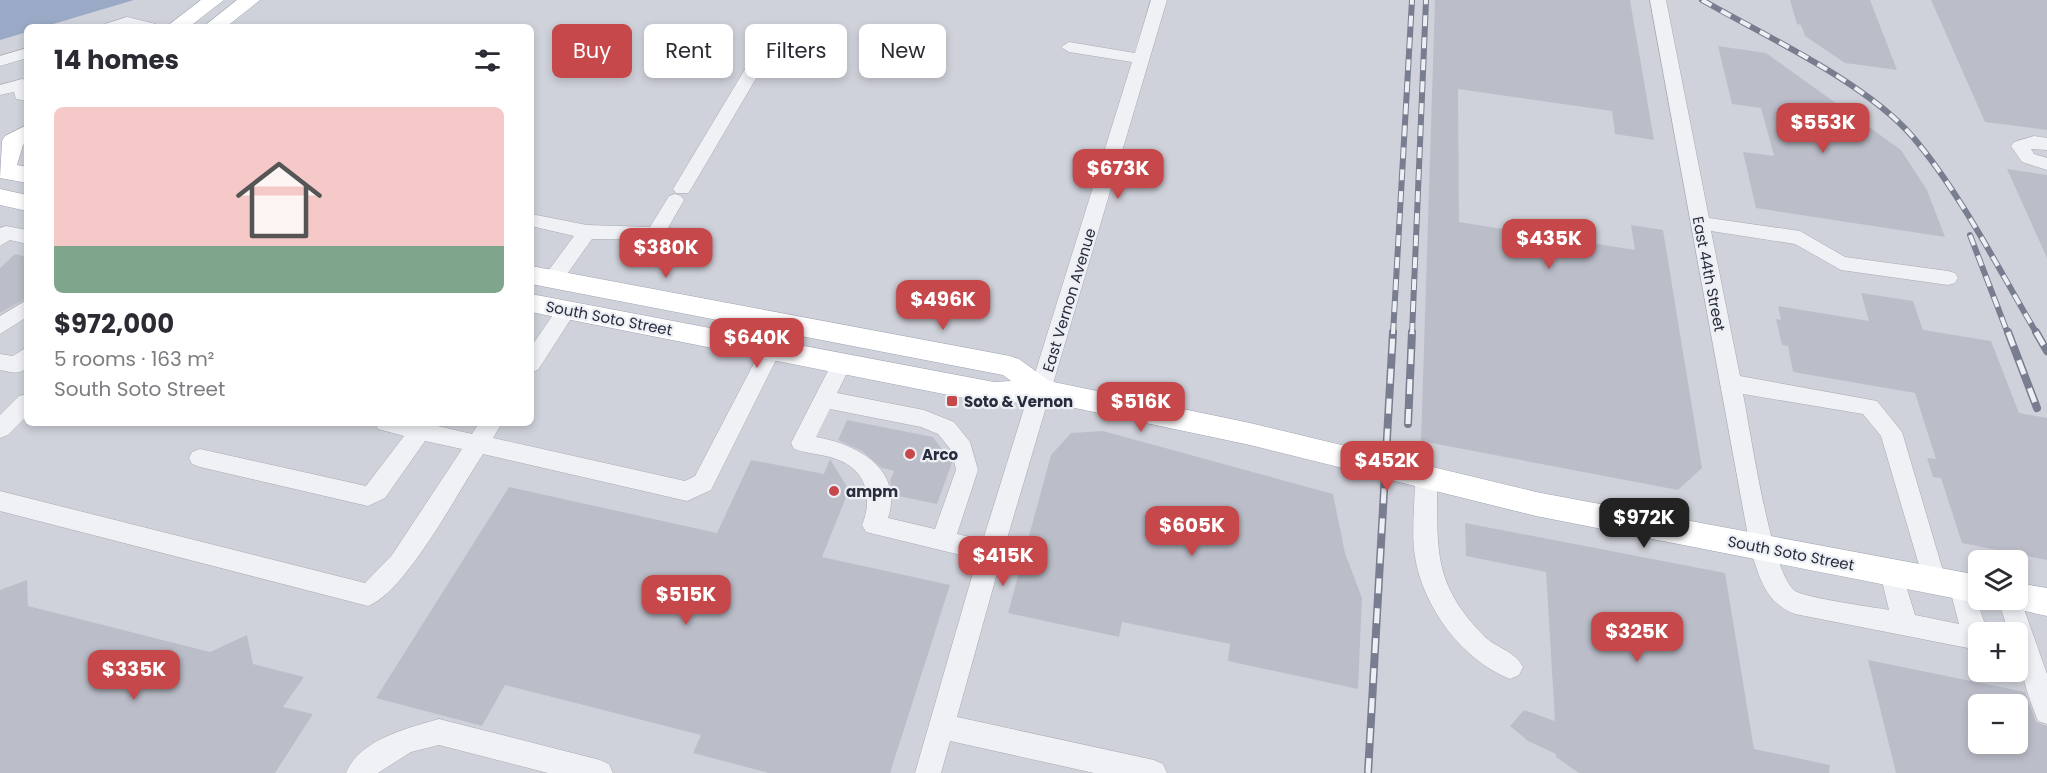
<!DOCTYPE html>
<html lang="en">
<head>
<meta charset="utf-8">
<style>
  body { margin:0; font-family:Poppins,sans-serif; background:#f2f2f3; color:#2b2b33; height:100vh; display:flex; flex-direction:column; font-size:22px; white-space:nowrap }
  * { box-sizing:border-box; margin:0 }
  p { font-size:20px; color:#7c7c81 }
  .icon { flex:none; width:33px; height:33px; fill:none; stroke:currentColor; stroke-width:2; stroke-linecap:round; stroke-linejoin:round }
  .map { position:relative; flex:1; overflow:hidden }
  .sheet { position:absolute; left:24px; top:24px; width:510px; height:402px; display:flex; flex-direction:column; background:#fff; border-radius:9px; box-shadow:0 3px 9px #0003 }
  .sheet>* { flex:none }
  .banner { position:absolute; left:552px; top:24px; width:570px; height:54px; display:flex; gap:12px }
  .buttons { position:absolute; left:1968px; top:550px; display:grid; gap:12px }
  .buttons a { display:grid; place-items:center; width:60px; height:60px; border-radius:9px; background:#fff; box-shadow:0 3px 9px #0003; font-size:30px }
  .price { position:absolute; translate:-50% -51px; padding:0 14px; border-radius:12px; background:#c6484a; color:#fff; font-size:20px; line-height:39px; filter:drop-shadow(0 2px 3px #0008) }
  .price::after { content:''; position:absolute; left:50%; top:36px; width:18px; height:14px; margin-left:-9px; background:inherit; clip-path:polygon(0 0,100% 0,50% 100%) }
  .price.active { background:#222; color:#fff }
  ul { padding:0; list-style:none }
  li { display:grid; align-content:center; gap:12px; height:318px; padding:0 30px }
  li span { display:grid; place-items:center; height:186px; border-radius:9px; color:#555 }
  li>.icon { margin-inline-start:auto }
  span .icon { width:108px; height:108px; fill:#fffc; stroke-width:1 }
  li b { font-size:26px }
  h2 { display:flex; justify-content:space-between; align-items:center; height:72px; padding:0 30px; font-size:26px }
  .chip { padding:0 21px; border-radius:9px; background:#fff; box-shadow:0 3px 9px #0003; font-size:21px; line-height:54px }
  .chip.active { background:#c6484a; color:#fff }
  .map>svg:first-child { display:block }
</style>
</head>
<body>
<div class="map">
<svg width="2047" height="773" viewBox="0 0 2047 773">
  <rect width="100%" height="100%" fill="#dde0e6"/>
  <!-- built -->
  <path fill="#d0d2db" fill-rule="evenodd" d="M0 0H2047V773H0ZM27 27H531V423H27ZM1978 561H2018V600H1978ZM1978 633H2018V672H1978ZM1978 705H2018V744H1978Z"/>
  <!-- water -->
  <path fill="#9aa9c5" d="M0 0H134L43 27H27V32L0 40Z"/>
  <!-- building -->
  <path fill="#bbbec9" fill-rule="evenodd" d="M1435 0H1630L1654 140 1615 134 1612 111 1458 89 1459 222 1635 250 1631 225 1663 230 1702 468 1678 490 1421 441Z
    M1790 0H1870L1897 70 1845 63 1805 36 1801 25 1797 24Z
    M1931 0H2047V130L1985 122Z
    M1718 46 1766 53 1901 150 1927 190 1945 237 1756 208 1743 152 1774 156 1761 108 1732 104Z
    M2007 169 2047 175V258Z
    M15 254 27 257V298L0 313V268Z
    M1861 293 1913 301 1923 330 1991 341 2019 413 2047 418V560L1962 543 1941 478 1933 477 1927 458 1936 459 1915 393 1793 372 1788 346 1782 345 1776 319 1781 320 1778 306 1869 321Z
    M847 420 933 437 952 463 937 504 893 495 890 481 894 471 882 468 862 451 838 440Z
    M1103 431 1333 494 1345 553 1362 598 1358 689 1228 661 1230 644 1122 622 1119 637 1008 613 1051 455 1071 433Z
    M830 459 849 490 822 557 950 585 890 773H769L693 753 701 735 505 685 482 726 376 698 509 487 717 533 751 460 824 474Z
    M1465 523 1725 573 1754 749 1830 765 1829 773H1579L1556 757V754L1528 741 1510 726 1524 710 1555 721 1546 572 1466 556Z
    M27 580 28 606 210 652 247 635 253 664 304 677 283 707 313 714 275 773H0V590Z
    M1868 660 2025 692 2036 722 2047 726V773H1896ZM1978 705H2018V744H1978Z"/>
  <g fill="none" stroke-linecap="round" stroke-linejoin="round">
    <!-- minor casing -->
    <g stroke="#a7aab3" stroke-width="1">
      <path id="minor" d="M1151 0H1167L1003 552 957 717 1154 760 1163 764 1167 773H1094L950 741 941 773H915L977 559 866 532 862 525C873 499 867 469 836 459 823 454 808 454 794 449L791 443 835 357 842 355 849 357 852 363 837 393 924 410 954 422 970 442 978 470 957 534 983 540 1132 62 1069 52 1061 47 1069 42 1135 53ZM830 409 921 427 938 434 952 451 956 470 935 529 888 518C904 469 857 444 816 437Z
        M1650 0H1666L1709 218 1800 231 1845 257 1948 271 1955 273 1958 278 1955 283 1948 285 1841 270 1795 244 1711 231 1740 376 1877 401 1902 432 1946 581 1942 589 1934 592 1926 589 1881 436 1863 414 1743 394C1750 428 1771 575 1795 591 1806 598 1872 607 1889 610L1880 573 1884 566 1892 562 1900 566 1915 615 1959 624 1949 586 1953 578 1961 575 1969 578 1988 633H1978V650L1795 614C1764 602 1759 576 1750 547Z
        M127 17 156 24 158 27H103L105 24Z
        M767 41 775 46 691 189 688 193H676L673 189 759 46Z
        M27 48V58L0 66V56Z
        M22 79 27 80V101L16 99 14 92 0 95V85Z
        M2034 136 2047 138V150L2031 149 2034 154 2047 158V170L2022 162 2011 146 2014 142Z
        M675 194 681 196 684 200 668 228 698 230 700 235 698 240 592 239 560 284H546L543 279 546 274 574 236 531 226V214L587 225 650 227 669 196Z
        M6 226 27 230V244L10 240 0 246V228Z
        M27 300V317L0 334V316Z
        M566 304 573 306 576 311 538 370 531 372V347L559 306Z
        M771 342 778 344 781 350 711 490 687 501 483 454C459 490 406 592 368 606L0 511V491L365 583 392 555 462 449 425 441 385 498 368 506 200 467 192 464 189 458 192 452 200 449 366 486 404 436 378 429 375 423H425L472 434 479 423H502L493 438 685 481 695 476 764 344Z
        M27 347V368C19 375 10 372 0 370V354L13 356Z
        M27 394V416L8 435 0 438V415L19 396Z
        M1426 469 1434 471 1437 478C1438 548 1431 582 1484 636 1496 648 1515 651 1523 667L1519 675 1510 679C1462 660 1423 607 1415 557 1411 532 1415 503 1415 478L1418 471Z
        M2018 592 2047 674V724L2038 721C2026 692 2018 664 2018 633H2009L1998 600H2018Z
        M439 719 600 760 609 764 613 773H548L439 745 411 752 378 773H346C359 740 407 728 439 719Z"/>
    </g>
    <!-- major casing -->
    <g stroke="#9da3b1" stroke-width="1">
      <path id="major" d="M201 0H224L189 27H166Z
        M237 0H260L226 27H203Z
        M27 125V142L23 145 17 165 27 167V183L0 178 2 141 5 136Z
        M0 189 27 195V211L0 205Z
        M531 266 1010 356 1019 359 1049 381 1250 423 1536 492 1978 575V600H1986L1978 603 1536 516 1250 445 1042 401 994 404 531 312V294L994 382 1011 381 1003 375 531 284Z
        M2018 583 2047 588V616L2007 607 2004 600H2018Z"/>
    </g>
    <!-- minor -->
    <use href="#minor" fill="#f0f1f5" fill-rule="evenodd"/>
    <!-- major -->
    <use href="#major" fill="#fff" fill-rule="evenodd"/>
    <!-- rail-far1 casing -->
    <g stroke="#787d8f" stroke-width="6">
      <path id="rail-far1" d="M1702 0C1765 36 1865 82 1912 136 1960 192 1999 270 2037 334
        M1970 235 2008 334
        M1393 334 1412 0
        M1412 334 1426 0"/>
    </g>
    <!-- rail casing -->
    <g stroke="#787d8f" stroke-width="8">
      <path id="rail" d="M2008 332 2037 408
        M2036 332 2047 351
        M1408 424 1412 332
        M1368 773 1393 332"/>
    </g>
    <!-- rail-far1 -->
    <use href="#rail-far1" stroke="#eceff4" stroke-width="4" stroke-dasharray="11" stroke-linecap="butt"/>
    <!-- rail -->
    <use href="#rail" stroke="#eceff4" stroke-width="5" stroke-dasharray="15" stroke-linecap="butt"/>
  </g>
  <!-- markers -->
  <g fill="#c6484a" stroke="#eceff4" stroke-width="2">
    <rect x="946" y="395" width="12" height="12" rx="3"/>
    <circle cx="910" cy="454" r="6"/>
    <circle cx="834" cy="491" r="6"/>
  </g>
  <g text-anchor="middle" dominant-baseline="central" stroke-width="4.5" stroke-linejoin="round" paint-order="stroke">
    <!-- street labels -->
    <g font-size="15" fill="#282c3c" stroke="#eceff4">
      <text transform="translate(1709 274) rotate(79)">East 44th Street</text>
      <text transform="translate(1069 300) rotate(-73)">East Vernon Avenue</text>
      <text transform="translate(609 318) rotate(11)">South Soto Street</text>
      <text transform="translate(1791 553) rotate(11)">South Soto Street</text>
    </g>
    <!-- poi labels -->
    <g font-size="15" font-weight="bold" fill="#282c3c" stroke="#eceff4" text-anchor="start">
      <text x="964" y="401">Soto &amp; Vernon</text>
      <text x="922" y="454">Arco</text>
      <text x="846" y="491">ampm</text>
    </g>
  </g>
</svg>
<div class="buttons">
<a><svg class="icon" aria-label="layers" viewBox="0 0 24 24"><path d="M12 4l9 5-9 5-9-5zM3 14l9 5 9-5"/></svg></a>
<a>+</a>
<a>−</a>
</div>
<b class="price" style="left:1823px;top:154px">$553K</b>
<b class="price" style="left:1118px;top:200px">$673K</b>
<b class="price" style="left:1549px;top:270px">$435K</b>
<b class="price" style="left:666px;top:279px">$380K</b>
<b class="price" style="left:943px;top:331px">$496K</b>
<b class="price" style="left:757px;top:369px">$640K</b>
<b class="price" style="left:1141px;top:433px">$516K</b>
<b class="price" style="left:1387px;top:492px">$452K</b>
<b class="price active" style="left:1644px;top:549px">$972K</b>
<b class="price" style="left:1192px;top:557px">$605K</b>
<b class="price" style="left:1003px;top:587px">$415K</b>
<b class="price" style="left:686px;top:626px">$515K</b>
<b class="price" style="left:1637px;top:663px">$325K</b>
<b class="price" style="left:134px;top:701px">$335K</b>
<div class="banner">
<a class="chip active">Buy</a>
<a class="chip">Rent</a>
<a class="chip">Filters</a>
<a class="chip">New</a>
</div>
<section class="sheet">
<h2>14 homes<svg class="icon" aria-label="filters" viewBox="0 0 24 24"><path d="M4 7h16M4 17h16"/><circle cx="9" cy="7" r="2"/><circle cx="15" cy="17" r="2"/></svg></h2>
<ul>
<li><span style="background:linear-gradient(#f6c9c9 75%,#7fa58c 0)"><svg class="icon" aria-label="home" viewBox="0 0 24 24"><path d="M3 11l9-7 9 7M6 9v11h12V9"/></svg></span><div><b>$972,000</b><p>5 rooms · 163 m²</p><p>South Soto Street</p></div></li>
</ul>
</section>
</div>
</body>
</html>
